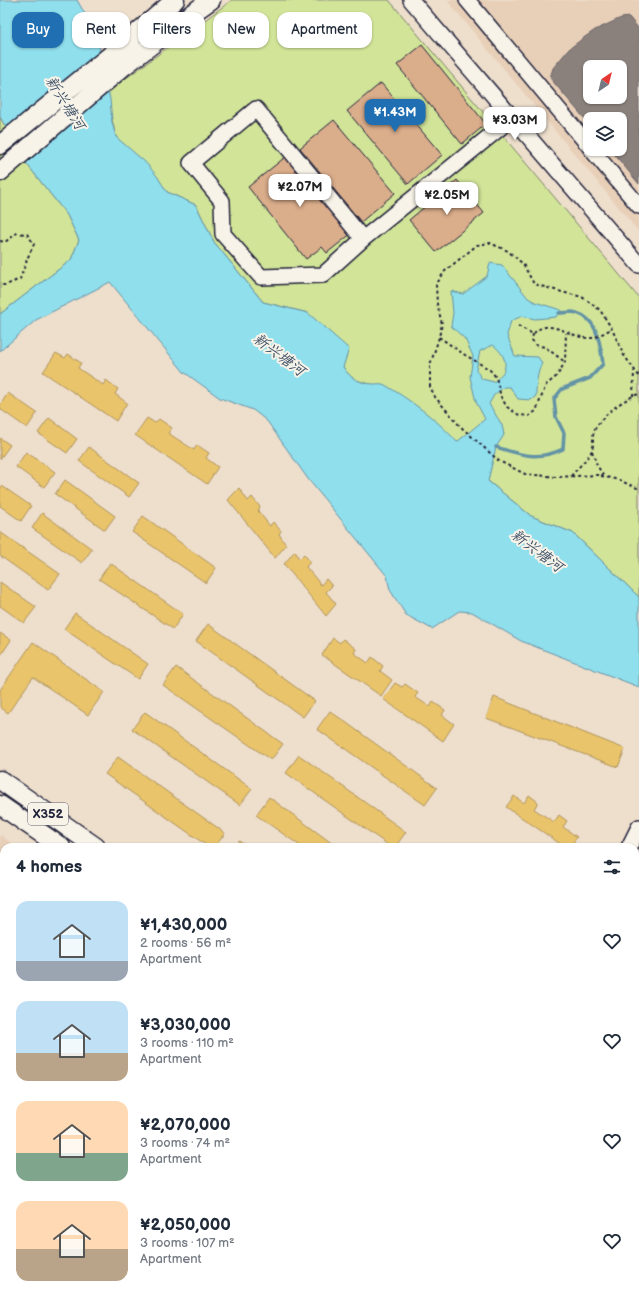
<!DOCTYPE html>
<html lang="en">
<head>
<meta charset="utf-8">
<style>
  body { margin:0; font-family:"Balsamiq Sans","LXGW WenKai TC",sans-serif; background:#f2f2f3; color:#1f2937; height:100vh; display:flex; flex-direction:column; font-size:15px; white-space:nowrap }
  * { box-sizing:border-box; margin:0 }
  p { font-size:13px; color:#747a83 }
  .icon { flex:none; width:22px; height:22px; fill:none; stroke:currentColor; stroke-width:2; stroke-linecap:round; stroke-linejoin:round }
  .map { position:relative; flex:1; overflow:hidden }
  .details { position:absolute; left:0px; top:843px; width:639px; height:456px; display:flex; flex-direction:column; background:#fff; border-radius:12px 12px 0 0; box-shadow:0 1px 3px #0004 }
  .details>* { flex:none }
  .guide { position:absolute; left:12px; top:12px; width:400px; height:36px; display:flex; gap:8px }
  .needle { width:26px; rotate:35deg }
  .buttons { position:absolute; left:583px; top:60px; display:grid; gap:8px }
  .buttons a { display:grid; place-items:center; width:44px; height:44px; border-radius:8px; background:#fff; box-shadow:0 1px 3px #0004; font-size:20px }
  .price { position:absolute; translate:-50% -34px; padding:0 9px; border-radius:8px; background:#fff; color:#222; font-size:13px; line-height:26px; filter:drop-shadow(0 1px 2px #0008) }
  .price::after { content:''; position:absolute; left:50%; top:24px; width:12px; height:9px; margin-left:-6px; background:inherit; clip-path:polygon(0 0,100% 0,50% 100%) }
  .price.active { background:#1f6fb2; color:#fff }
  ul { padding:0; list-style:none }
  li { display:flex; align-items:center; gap:12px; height:100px; padding:0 16px }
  li span { display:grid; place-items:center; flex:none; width:112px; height:80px; border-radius:12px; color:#555 }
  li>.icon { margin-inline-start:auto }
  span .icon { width:48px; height:48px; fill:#fffc; stroke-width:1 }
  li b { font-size:17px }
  h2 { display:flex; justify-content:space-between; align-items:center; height:48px; padding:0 16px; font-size:17px }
  .pill { padding:0 14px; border-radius:12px; background:#fff; box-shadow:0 1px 3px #0004; font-size:14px; line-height:36px }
  .pill.active { background:#1f6fb2; color:#fff }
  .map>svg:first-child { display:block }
</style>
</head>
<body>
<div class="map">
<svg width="639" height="1299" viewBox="0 0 639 1299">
  <rect width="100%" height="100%" fill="#eedecc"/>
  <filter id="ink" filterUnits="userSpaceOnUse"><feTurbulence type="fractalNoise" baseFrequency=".025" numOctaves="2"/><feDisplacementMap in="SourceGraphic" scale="8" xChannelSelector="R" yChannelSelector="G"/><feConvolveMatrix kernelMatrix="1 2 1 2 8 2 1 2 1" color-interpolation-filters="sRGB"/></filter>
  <g filter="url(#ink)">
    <!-- built -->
    <path fill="#e8cfb8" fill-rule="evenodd" d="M447 0H639V232ZM590 67H620V97H590ZM590 119H620V149H590Z
      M0 835 17 847H4V1295H341L339 1299H0Z
      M635 1289 639 1292V1299H436L438 1295H635Z"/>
    <!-- green -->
    <path fill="#d1e498" stroke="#7a836a" d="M232 0H389L639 298V597L573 533 531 516 369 384 356 380 349 376 308 313 263 302 214 242 196 205 167 192 116 137 106 93Z
      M0 117 26 163 67 215 79 240 71 260 0 314Z"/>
    <!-- water -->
    <path fill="#90dfed" stroke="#6493a6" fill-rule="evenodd" d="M0 0H77L97 35 110 99 112 122 116 137 145 162 157 176 167 192 196 205 214 242 263 302 308 313 349 349 343 367C350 378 359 383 373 384 378 384 382 383 385 385 409 399 439 421 457 442L485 419 476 402 470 377 473 356 465 339 451 326 453 313 451 291 463 294 487 276 490 263 502 265 528 298 535 302 561 310 556 317 535 319 522 316 511 321 507 335 515 356 538 357 542 363C537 373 536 385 536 396L531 400 518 399 510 387H504L494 395 489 404 502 425 504 435 496 447 488 481 531 516 573 533 639 597V687L521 641 472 612 459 611 432 629 406 615 390 590 387 576 308 479 267 421 253 410 220 398 184 372 110 282 36 320 0 351V314L71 260 79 240 67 215 26 163 0 117ZM493 345C500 350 508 360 504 370 503 374 497 378 494 382L482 379 476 370 480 351Z"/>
    <!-- homes -->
    <path fill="#e9c46a" stroke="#ad935c" d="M56 353 65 358 68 354 81 363 78 368 103 385 106 380 118 389 115 394 127 403 116 421 43 372Z
      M8 393 37 413 27 428 0 409V405Z
      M49 418 77 439 67 453 38 433Z
      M147 418 155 423 159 419 172 428 168 433 194 450 197 445 209 453 206 458 218 467 207 484 135 435Z
      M0 438 10 445 0 459Z
      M89 447 139 483 129 497 79 461Z
      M26 452 55 472 44 487 16 467Z
      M65 480 115 516 105 530 55 494Z
      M2 486 31 506 21 521 0 506V489Z
      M239 488 248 501 252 497 260 507 258 511 270 526 273 522 281 531 279 534 286 545 275 558 228 500Z
      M42 513 92 549 82 563 32 528Z
      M143 516 216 568 206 583 132 532Z
      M0 532 60 574 48 590 0 556Z
      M295 551 299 559 304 554 310 562 306 567 321 585 326 579 332 586 326 592 336 604 326 616 284 564Z
      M110 563 183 614 173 629 99 579Z
      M0 582 36 607 24 623 0 606Z
      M75 613 148 664 138 679 64 629Z
      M208 624 315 701 303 717 196 641Z
      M0 633 11 640 1 655 0 654Z
      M333 638 340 643 343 639 356 649 354 653 368 663 372 657 383 666 380 671 392 680 381 696 322 655Z
      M33 642 104 692 88 715 33 677 8 713 0 707V690Z
      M176 667 283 744 271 760 163 685Z
      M395 683 402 687 405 684 418 693 415 697 430 707 433 702 445 710 442 715 454 724 443 741 383 699Z
      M494 697 625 749 618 767 486 718Z
      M330 711 437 788 425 805 317 729Z
      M145 712 252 789 240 805 132 729Z
      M299 755 406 832 395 847H391L286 773Z
      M118 757 225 833 215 847H209L105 774Z
      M529 795 538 802 534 809 554 822 559 815 567 821 563 827 577 837 570 847H565L506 807 514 796 524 803Z
      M269 797 337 847H302L256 815Z
      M239 841 247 847H236Z"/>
    <!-- shops -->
    <path fill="#e76f51" stroke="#ac584a" d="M102 1295H142L143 1299H89Z
      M142 1295H291L292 1299H143Z"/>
    <!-- industry -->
    <path fill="#8a817c" stroke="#6b6468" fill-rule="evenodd" d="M629 17 639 29V184L610 149H620V119H590V125L550 78 553 68 569 49 582 39 595 30 621 18ZM590 67H620V97H590Z"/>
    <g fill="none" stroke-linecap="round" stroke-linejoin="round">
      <!-- stream -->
      <path stroke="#6493a6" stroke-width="3.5" d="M496 447C521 455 538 461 563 449L564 433 556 417 554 399 562 389 590 378 603 364C600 343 598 316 572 312 568 312 563 313 559 313"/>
    </g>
    <!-- building -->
    <path fill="#daad8b" stroke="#22223b" d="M422 45 486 124 462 144 397 65Z
      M381 83 442 155 408 184 347 111Z
      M334 120 395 193 361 222 300 148Z
      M289 154 352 233 327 253 322 247 306 259 248 187Z
      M457 180 484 213 436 252 409 220Z"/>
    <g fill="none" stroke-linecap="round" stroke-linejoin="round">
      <!-- minor casing -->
      <g stroke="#22223b" stroke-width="18">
        <path id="minor" d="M411 0 639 265
          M467 0 590 147
          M591 149 639 206
          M363 239 323 275 261 277 223 234 222 201 191 163 256 109 363 239 512 118
          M629 847 639 827
          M0 982 4 976
          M0 1021 4 1022
          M0 1052 4 1055
          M0 1089 4 1088
          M0 1159 4 1176
          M0 1261 4 1260
          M313 1299V1295
          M374 1299 376 1295"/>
      </g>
      <!-- major casing -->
      <g stroke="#22223b" stroke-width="21">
        <path id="major" d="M0 145 117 50 175 0
          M0 172 124 66 194 12 211 0
          M0 780 96 847
          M0 805 61 847
          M635 1221 639 1224
          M635 1245 639 1247"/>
      </g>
      <!-- path -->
      <path stroke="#22223b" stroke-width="2" stroke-dasharray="3 3" stroke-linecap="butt" d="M0 241 5 242 17 233 27 234 34 244 28 257 20 279 6 285H0
        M518 326 533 334C550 315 571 340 592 338 598 337 606 331 612 329
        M533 334 532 340 535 345 545 347 565 362
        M439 337 465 355 489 369 496 377 501 397 507 407 519 415 529 416 536 411 546 385 557 376 565 362 566 333
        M639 376 623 354 612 329 600 310 582 297 562 292 534 284 523 264 508 251 490 243 477 245 445 271 436 285 437 304 442 324 438 341 430 365V387L435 397 460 426 499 461 525 474 557 477 597 475 619 480 639 489
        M633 396 634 371
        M592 451 597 465 604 477
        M571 476C575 471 591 455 592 450 594 444 592 437 594 431 600 417 624 398 639 394"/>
      <!-- minor -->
      <use href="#minor" stroke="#f7f3e8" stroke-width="15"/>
      <!-- major -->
      <use href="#major" stroke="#f7f3e8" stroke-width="18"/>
    </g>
  </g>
  <g text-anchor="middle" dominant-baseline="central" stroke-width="4" stroke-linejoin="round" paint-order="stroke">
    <!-- shield labels -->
    <rect fill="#f7f3e8" stroke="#62616f" stroke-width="1" x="28" y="803" width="40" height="22" rx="3"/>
    <g font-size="13" font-weight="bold" fill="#22223b">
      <text x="48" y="814">X352</text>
    </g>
    <!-- water labels -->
    <g font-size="15" font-style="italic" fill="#3e5168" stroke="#f7f3e8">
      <text transform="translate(65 103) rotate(58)">新兴塘河</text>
      <text transform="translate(279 355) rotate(37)">新兴塘河</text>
      <text transform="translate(537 551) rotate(37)">新兴塘河</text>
    </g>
  </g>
</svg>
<div class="buttons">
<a><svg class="needle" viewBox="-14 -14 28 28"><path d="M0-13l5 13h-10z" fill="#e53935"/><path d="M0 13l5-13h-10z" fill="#747a83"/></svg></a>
<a><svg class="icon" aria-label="layers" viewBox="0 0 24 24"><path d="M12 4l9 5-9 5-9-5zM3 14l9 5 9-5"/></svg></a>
</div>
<b class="price active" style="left:395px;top:133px">¥1.43M</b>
<b class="price" style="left:515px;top:141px">¥3.03M</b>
<b class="price" style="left:300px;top:208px">¥2.07M</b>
<b class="price" style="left:447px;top:216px">¥2.05M</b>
<div class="guide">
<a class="pill active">Buy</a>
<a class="pill">Rent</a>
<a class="pill">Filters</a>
<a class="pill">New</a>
<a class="pill">Apartment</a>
</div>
<section class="details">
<h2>4 homes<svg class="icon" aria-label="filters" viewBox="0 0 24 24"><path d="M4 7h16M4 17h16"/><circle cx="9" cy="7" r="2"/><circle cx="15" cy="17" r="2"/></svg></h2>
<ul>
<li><span style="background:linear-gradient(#bfe0f5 75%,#9aa5b1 0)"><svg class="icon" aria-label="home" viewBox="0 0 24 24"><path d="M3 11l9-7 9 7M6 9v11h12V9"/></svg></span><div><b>¥1,430,000</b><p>2 rooms · 56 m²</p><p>Apartment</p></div><svg class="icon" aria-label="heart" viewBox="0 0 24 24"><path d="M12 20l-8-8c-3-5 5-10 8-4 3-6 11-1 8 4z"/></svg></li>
<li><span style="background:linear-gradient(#bfe0f5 65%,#b9a48a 0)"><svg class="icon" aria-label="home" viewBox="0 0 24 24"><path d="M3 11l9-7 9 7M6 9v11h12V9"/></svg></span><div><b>¥3,030,000</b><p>3 rooms · 110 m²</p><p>Apartment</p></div><svg class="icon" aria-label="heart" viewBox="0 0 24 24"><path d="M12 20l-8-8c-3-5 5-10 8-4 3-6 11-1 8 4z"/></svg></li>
<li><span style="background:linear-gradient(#ffd9b3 65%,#7fa58c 0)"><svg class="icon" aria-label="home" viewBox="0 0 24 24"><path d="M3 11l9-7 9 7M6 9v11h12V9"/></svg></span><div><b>¥2,070,000</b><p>3 rooms · 74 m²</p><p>Apartment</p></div><svg class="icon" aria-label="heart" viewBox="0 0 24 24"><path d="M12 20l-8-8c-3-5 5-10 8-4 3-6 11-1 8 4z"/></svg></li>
<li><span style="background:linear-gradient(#ffd9b3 60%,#b9a48a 0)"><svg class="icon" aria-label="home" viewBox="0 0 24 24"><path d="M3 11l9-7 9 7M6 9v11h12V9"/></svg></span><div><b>¥2,050,000</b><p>3 rooms · 107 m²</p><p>Apartment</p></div><svg class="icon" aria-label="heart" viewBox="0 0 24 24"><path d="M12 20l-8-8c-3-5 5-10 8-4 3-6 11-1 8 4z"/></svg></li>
</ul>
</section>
</div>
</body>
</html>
